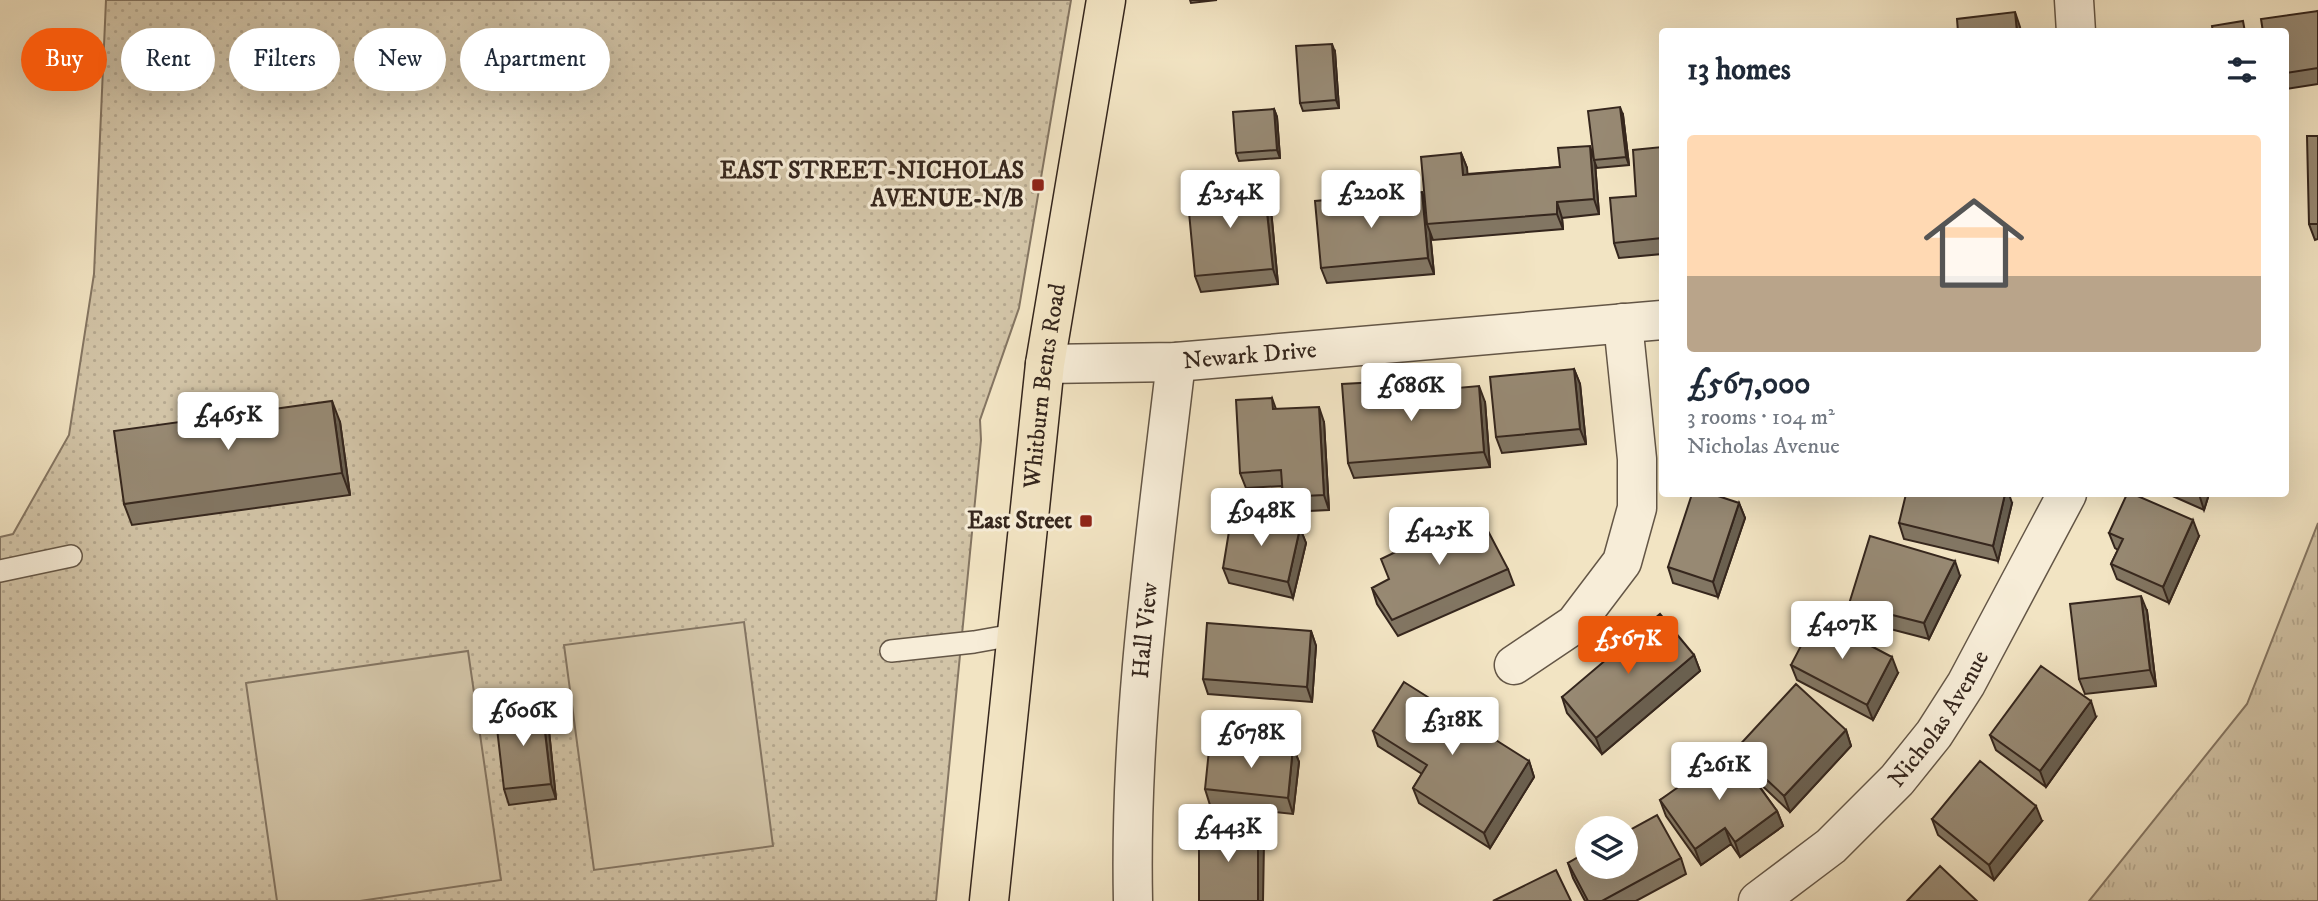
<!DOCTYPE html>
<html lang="en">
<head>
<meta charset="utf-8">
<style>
  body { margin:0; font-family:"IM FELL DW Pica",serif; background:#f2f2f3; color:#1f2937; height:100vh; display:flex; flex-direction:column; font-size:26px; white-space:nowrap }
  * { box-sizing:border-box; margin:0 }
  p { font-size:23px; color:#747a83 }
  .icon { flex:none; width:38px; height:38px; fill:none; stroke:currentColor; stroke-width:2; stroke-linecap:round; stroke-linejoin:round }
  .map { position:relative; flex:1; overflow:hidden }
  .details { position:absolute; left:1659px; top:28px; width:630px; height:469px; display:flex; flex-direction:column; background:#fff; border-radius:7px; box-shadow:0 7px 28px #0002 }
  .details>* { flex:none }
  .hud { position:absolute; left:21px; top:28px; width:665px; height:63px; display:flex; gap:14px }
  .tools { position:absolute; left:1575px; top:816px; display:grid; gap:14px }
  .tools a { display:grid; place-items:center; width:63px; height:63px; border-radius:50%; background:#fff; box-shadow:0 7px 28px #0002; font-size:35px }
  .price { position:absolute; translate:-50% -60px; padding:0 16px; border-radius:7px; background:#fff; color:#222; font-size:23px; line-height:46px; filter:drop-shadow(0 2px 4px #0008) }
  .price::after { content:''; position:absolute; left:50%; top:42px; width:21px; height:16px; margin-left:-10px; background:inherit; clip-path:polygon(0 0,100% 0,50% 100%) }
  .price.selected { background:#ea580c; color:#fff }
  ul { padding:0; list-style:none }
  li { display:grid; align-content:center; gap:14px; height:371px; padding:0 28px }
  li span { display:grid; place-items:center; height:217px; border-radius:7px; color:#555 }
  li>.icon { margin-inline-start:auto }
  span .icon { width:126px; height:126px; fill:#fffc; stroke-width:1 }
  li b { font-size:30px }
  h2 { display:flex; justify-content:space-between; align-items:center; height:84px; padding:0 28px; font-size:30px }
  .chip { padding:0 24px; border-radius:32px; background:#fff; box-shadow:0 7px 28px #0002; font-size:24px; line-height:63px }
  .chip.selected { background:#ea580c; color:#fff }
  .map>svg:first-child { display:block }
</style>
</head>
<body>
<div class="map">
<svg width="2318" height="901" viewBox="0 0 2318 901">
  <defs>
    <pattern id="grass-tufts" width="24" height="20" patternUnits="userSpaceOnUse" patternTransform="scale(1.75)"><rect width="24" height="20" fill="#d2c4a7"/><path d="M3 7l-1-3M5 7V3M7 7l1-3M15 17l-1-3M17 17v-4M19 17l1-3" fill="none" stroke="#b5a88f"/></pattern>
    <pattern id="park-dots" width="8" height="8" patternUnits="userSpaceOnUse" patternTransform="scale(1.75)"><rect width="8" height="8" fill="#d2c4a7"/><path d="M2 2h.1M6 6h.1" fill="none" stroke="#b5a88f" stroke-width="1.8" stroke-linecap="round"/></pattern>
  </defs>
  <rect width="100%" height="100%" fill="#f2e4c3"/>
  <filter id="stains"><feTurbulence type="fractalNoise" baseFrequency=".00286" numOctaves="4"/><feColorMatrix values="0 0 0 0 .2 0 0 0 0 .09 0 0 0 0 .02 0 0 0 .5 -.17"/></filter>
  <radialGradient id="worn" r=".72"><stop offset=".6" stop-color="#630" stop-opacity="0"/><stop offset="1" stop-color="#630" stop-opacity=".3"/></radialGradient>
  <!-- grass -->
  <path fill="url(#grass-tufts)" stroke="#847562" stroke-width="2" d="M2318 523V901H2089L2247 704Z"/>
  <!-- park -->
  <path fill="url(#park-dots)" stroke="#847562" stroke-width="2" d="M106 0H1071L1019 308 980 420 981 440 936 901H0V537L13 534 69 435 94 274Z"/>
  <!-- pitch -->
  <path fill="#d2c4a7" stroke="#847562" stroke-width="2" d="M744 622 773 846 594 870 564 645Z
    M468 651 501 880 360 901H277L246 683Z"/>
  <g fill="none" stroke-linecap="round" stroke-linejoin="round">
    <!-- lane casing -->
    <g stroke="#645646" stroke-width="24">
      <path id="lane" d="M0 571 71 556
        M891 651 974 642 1019 634"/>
    </g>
    <!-- street casing -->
    <g stroke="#645646" stroke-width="41">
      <g id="street">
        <path d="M2074 0 2076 32"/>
        <path id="s1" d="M1045 364 1176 362 1662 320"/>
        <path d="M1514 665 1575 624 1622 562 1637 508V459L1623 323"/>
        <path id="s2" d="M1133 901C1129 721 1155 541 1176 362"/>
        <path id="s3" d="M1758 901 1831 846 1897 780 1934 734 1966 684 2067 494"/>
      </g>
    </g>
    <!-- primary casing -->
    <g stroke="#35261d" stroke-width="41">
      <g id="primary">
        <path id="s4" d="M989 901 1045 364 1106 0"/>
      </g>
    </g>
    <!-- lane -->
    <use href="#lane" stroke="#f7edd8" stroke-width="21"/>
    <!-- street -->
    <use href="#street" stroke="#f7edd8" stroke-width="38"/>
    <!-- primary -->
    <use href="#primary" stroke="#f2e4c3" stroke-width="38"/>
  </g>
  <!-- wall -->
  <path fill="#827663" stroke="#35261d" stroke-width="2" d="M1190 0H1217L1191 3Z
    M2318 11V84L2286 89V32Z
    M1335 52 1339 108 1303 111 1300 103Z
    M1274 109 1277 117 1280 158 1239 161 1236 153Z
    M1623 115 1629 165 1597 168 1595 163 1599 214 1562 218 1563 229 1433 240 1430 232 1434 274 1327 283 1321 268 1425 199 1461 153 1467 168V174L1560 167 1594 158Z
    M2318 136V239L2315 240 2309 224Z
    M1662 147V254L1619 258 1614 243 1636 196Z
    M1270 199 1278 284 1201 292 1195 276Z
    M1574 369 1580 384 1586 444 1502 453 1496 437Z
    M1378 382 1383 395 1485 402 1490 467 1354 478 1348 463Z
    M1272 398 1276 409 1324 422 1329 510 1288 512 1283 497 1282 486 1246 488 1240 473Z
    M340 422 350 495 132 525 124 504Z
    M2168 494H2209L2204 510Z
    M1739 503 1745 518 1718 597 1673 583 1668 567Z
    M2012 503 1998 561 1904 539 1899 523Z
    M1300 528 1306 543 1293 598 1229 583 1223 568Z
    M2109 533 2199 536 2169 603 2117 579 2111 564 2118 550 2115 548Z
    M1508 569 1514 585 1398 636 1377 604 1372 588Z
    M1960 576 1929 639 1855 620 1849 604Z
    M2147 611 2156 686 2085 694 2079 679Z
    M1311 631 1316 646 1312 702 1208 694 1203 679Z
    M1694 655 1700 671 1602 754 1567 713 1562 697Z
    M1791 665 1898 673 1873 720 1797 680Z
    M542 706 548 721 556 799 509 805 504 789Z
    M2096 717 2046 787 1996 750 1990 735Z
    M1846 730 1851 746 1790 812 1752 776 1777 811 1783 826 1740 857 1731 844 1701 865 1666 816 1660 800 1737 756 1735 750Z
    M1373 731 1529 761 1534 777 1490 848 1419 803 1413 788 1422 774 1378 746Z
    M1293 747 1299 762 1293 814 1210 805 1205 789 1241 753Z
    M1932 819 2042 821 1994 880 1938 835Z
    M1681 858 1686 874 1636 901H1585L1573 878 1568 863Z"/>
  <!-- shaded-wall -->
  <path fill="#6a6050" stroke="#35261d" stroke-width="2" d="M2015 12 2020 27 2021 32H2017Z
    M1332 44 1335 52 1339 108 1336 100Z
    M1620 107 1623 115 1629 165 1626 157Z
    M1274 109 1277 117 1280 158 1277 150Z
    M1590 146 1595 163 1599 214 1594 199Z
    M1461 153 1467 168 1469 190 1463 175Z
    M1264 184 1270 199 1278 284 1273 269Z
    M1422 192 1428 207 1427 224 1430 232 1434 274 1428 258Z
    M1557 202 1562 218 1563 229 1557 214Z
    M1574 369 1580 384 1586 444 1580 429Z
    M1378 382 1384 397 1379 395Z
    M1479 386 1485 402 1490 467 1484 452Z
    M332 401 340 422 350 495 342 473Z
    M1319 407 1324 422 1329 510 1324 495Z
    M2005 494H2009L2012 503 1998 561 1993 546Z
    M2199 494H2209L2204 510Z
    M1739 503 1745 518 1718 597 1713 582Z
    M2193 520 2199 536 2169 603 2163 587Z
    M1300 528 1306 543 1293 598 1288 582Z
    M1955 561 1960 576 1929 639 1924 623Z
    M2141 596 2147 611 2156 686 2150 670Z
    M1311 631 1316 646 1312 702 1307 687Z
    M1694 655 1700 671 1602 754 1596 738Z
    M1892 657 1898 673 1873 720 1867 705Z
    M2091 701 2096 717 2046 787 2040 771Z
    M542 706 548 721 556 799 551 784Z
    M1846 730 1851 746 1790 812 1784 796Z
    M1293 747 1299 762 1293 814 1288 798Z
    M1529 761 1534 777 1490 848 1484 833Z
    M2036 806 2042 821 1994 880 1989 865Z
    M1777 811 1783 826 1740 857 1735 842Z
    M1258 827 1264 842 1263 901H1258Z
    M1725 828 1731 844 1701 865 1695 849Z"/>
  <!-- building -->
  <path fill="#978973" stroke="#35261d" stroke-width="2" d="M2318 11V68L2286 73V32H2263L2261 19Z
    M2015 12 2017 32H1958L1957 19Z
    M2243 21 2245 32H2213L2212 26Z
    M1332 44 1336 100 1300 103 1296 46Z
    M1620 107 1626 157 1594 160 1588 111Z
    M1274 109 1277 150 1236 153 1233 112Z
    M2307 136H2318V224H2309Z
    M1590 146 1594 199 1557 202V214L1427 224 1421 157 1461 153 1463 175 1560 167 1558 148Z
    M1662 147V238L1614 243 1610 198 1636 196 1633 150Z
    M1264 184 1273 269 1195 276 1187 191Z
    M1422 192 1428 258 1321 268 1315 201Z
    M1574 369 1580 429 1496 437 1490 377Z
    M1378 382 1379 395 1479 386 1484 452 1348 463 1342 384Z
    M1272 398 1273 409 1319 407 1324 495 1283 497 1281 470 1240 473 1236 400Z
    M332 401 342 473 124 504 114 431Z
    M1692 494H1712L1739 503 1713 582 1668 567Z
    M1906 494H2005L1993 546 1899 523Z
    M2127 494H2133L2193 520 2163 587 2111 564 2123 539 2109 533Z
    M1478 512 1508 569 1392 620 1372 588 1389 579 1381 559Z
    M1232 513 1300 528 1288 582 1223 568Z
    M1870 536 1955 561 1924 623 1849 604Z
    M2141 596 2150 670 2079 679 2070 604Z
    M1660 614 1694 655 1596 738 1562 697Z
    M1816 617 1892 657 1867 705 1791 665Z
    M1207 623 1311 631 1307 687 1203 679Z
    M2041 666 2091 701 2040 771 1990 735Z
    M1404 682 1529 761 1484 833 1413 788 1427 765 1373 731Z
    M1796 684 1846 730 1784 796 1735 750Z
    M542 706 551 784 504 789 495 711Z
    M1242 741 1293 747 1288 798 1205 789 1209 750 1241 753Z
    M1732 749 1777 811 1735 842 1725 828 1695 849 1660 800Z
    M1980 761 2036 806 1989 865 1932 819Z
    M1657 815 1681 858 1602 901H1588L1568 863 1587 852V866H1626V832Z
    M1199 827H1258V901H1199Z
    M1940 866 1977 901H1907Z
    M1556 870 1571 901H1493Z"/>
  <!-- markers -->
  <g fill="#8f2418" stroke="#f7edd8" stroke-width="2.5">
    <rect x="1031" y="178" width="14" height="14" rx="3.5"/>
    <rect x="1079" y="514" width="14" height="14" rx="3.5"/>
  </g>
  <g text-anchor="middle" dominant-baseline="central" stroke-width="6" stroke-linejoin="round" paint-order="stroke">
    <!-- poi labels -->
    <g font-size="24" font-weight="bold" fill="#35261d" stroke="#f7edd8" text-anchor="end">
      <text x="1024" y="171">EAST STREET-NICHOLAS<tspan x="1024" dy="28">AVENUE-N/B</tspan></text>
      <text x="1072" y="521">East Street</text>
    </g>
    <!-- street labels -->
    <g font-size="24" fill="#35261d" stroke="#f7edd8">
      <text stroke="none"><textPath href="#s1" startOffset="205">Newark Drive</textPath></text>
      <text stroke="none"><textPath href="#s4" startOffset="518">Whitburn Bents Road</textPath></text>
      <text stroke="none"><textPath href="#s2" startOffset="271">Hall View</textPath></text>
      <text stroke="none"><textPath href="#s3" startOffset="259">Nicholas Avenue</textPath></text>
    </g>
  </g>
  <rect width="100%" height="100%" filter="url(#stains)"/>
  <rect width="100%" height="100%" fill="url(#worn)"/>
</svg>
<div class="tools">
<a><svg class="icon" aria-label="layers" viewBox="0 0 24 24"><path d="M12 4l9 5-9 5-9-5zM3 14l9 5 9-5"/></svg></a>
</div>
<b class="price" style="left:1230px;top:230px">£254K</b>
<b class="price" style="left:1371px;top:230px">£220K</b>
<b class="price" style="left:1411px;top:423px">£686K</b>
<b class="price" style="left:228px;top:452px">£465K</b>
<b class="price" style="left:1261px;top:548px">£948K</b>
<b class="price" style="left:1439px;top:567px">£425K</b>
<b class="price" style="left:1842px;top:661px">£407K</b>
<b class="price selected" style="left:1628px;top:676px">£567K</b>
<b class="price" style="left:523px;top:748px">£606K</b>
<b class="price" style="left:1452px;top:757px">£318K</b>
<b class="price" style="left:1251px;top:770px">£678K</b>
<b class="price" style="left:1719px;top:802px">£261K</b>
<b class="price" style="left:1228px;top:864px">£443K</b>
<div class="hud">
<a class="chip selected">Buy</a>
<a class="chip">Rent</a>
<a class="chip">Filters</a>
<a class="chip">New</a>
<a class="chip">Apartment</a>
</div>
<section class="details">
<h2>13 homes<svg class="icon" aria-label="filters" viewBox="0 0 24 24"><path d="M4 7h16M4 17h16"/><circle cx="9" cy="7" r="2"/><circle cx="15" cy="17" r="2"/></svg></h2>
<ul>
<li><span style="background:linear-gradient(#ffd9b3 65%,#b9a48a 0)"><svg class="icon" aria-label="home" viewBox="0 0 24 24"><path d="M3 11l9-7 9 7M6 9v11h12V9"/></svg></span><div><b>£567,000</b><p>3 rooms · 104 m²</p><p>Nicholas Avenue</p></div></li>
</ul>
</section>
</div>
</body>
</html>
